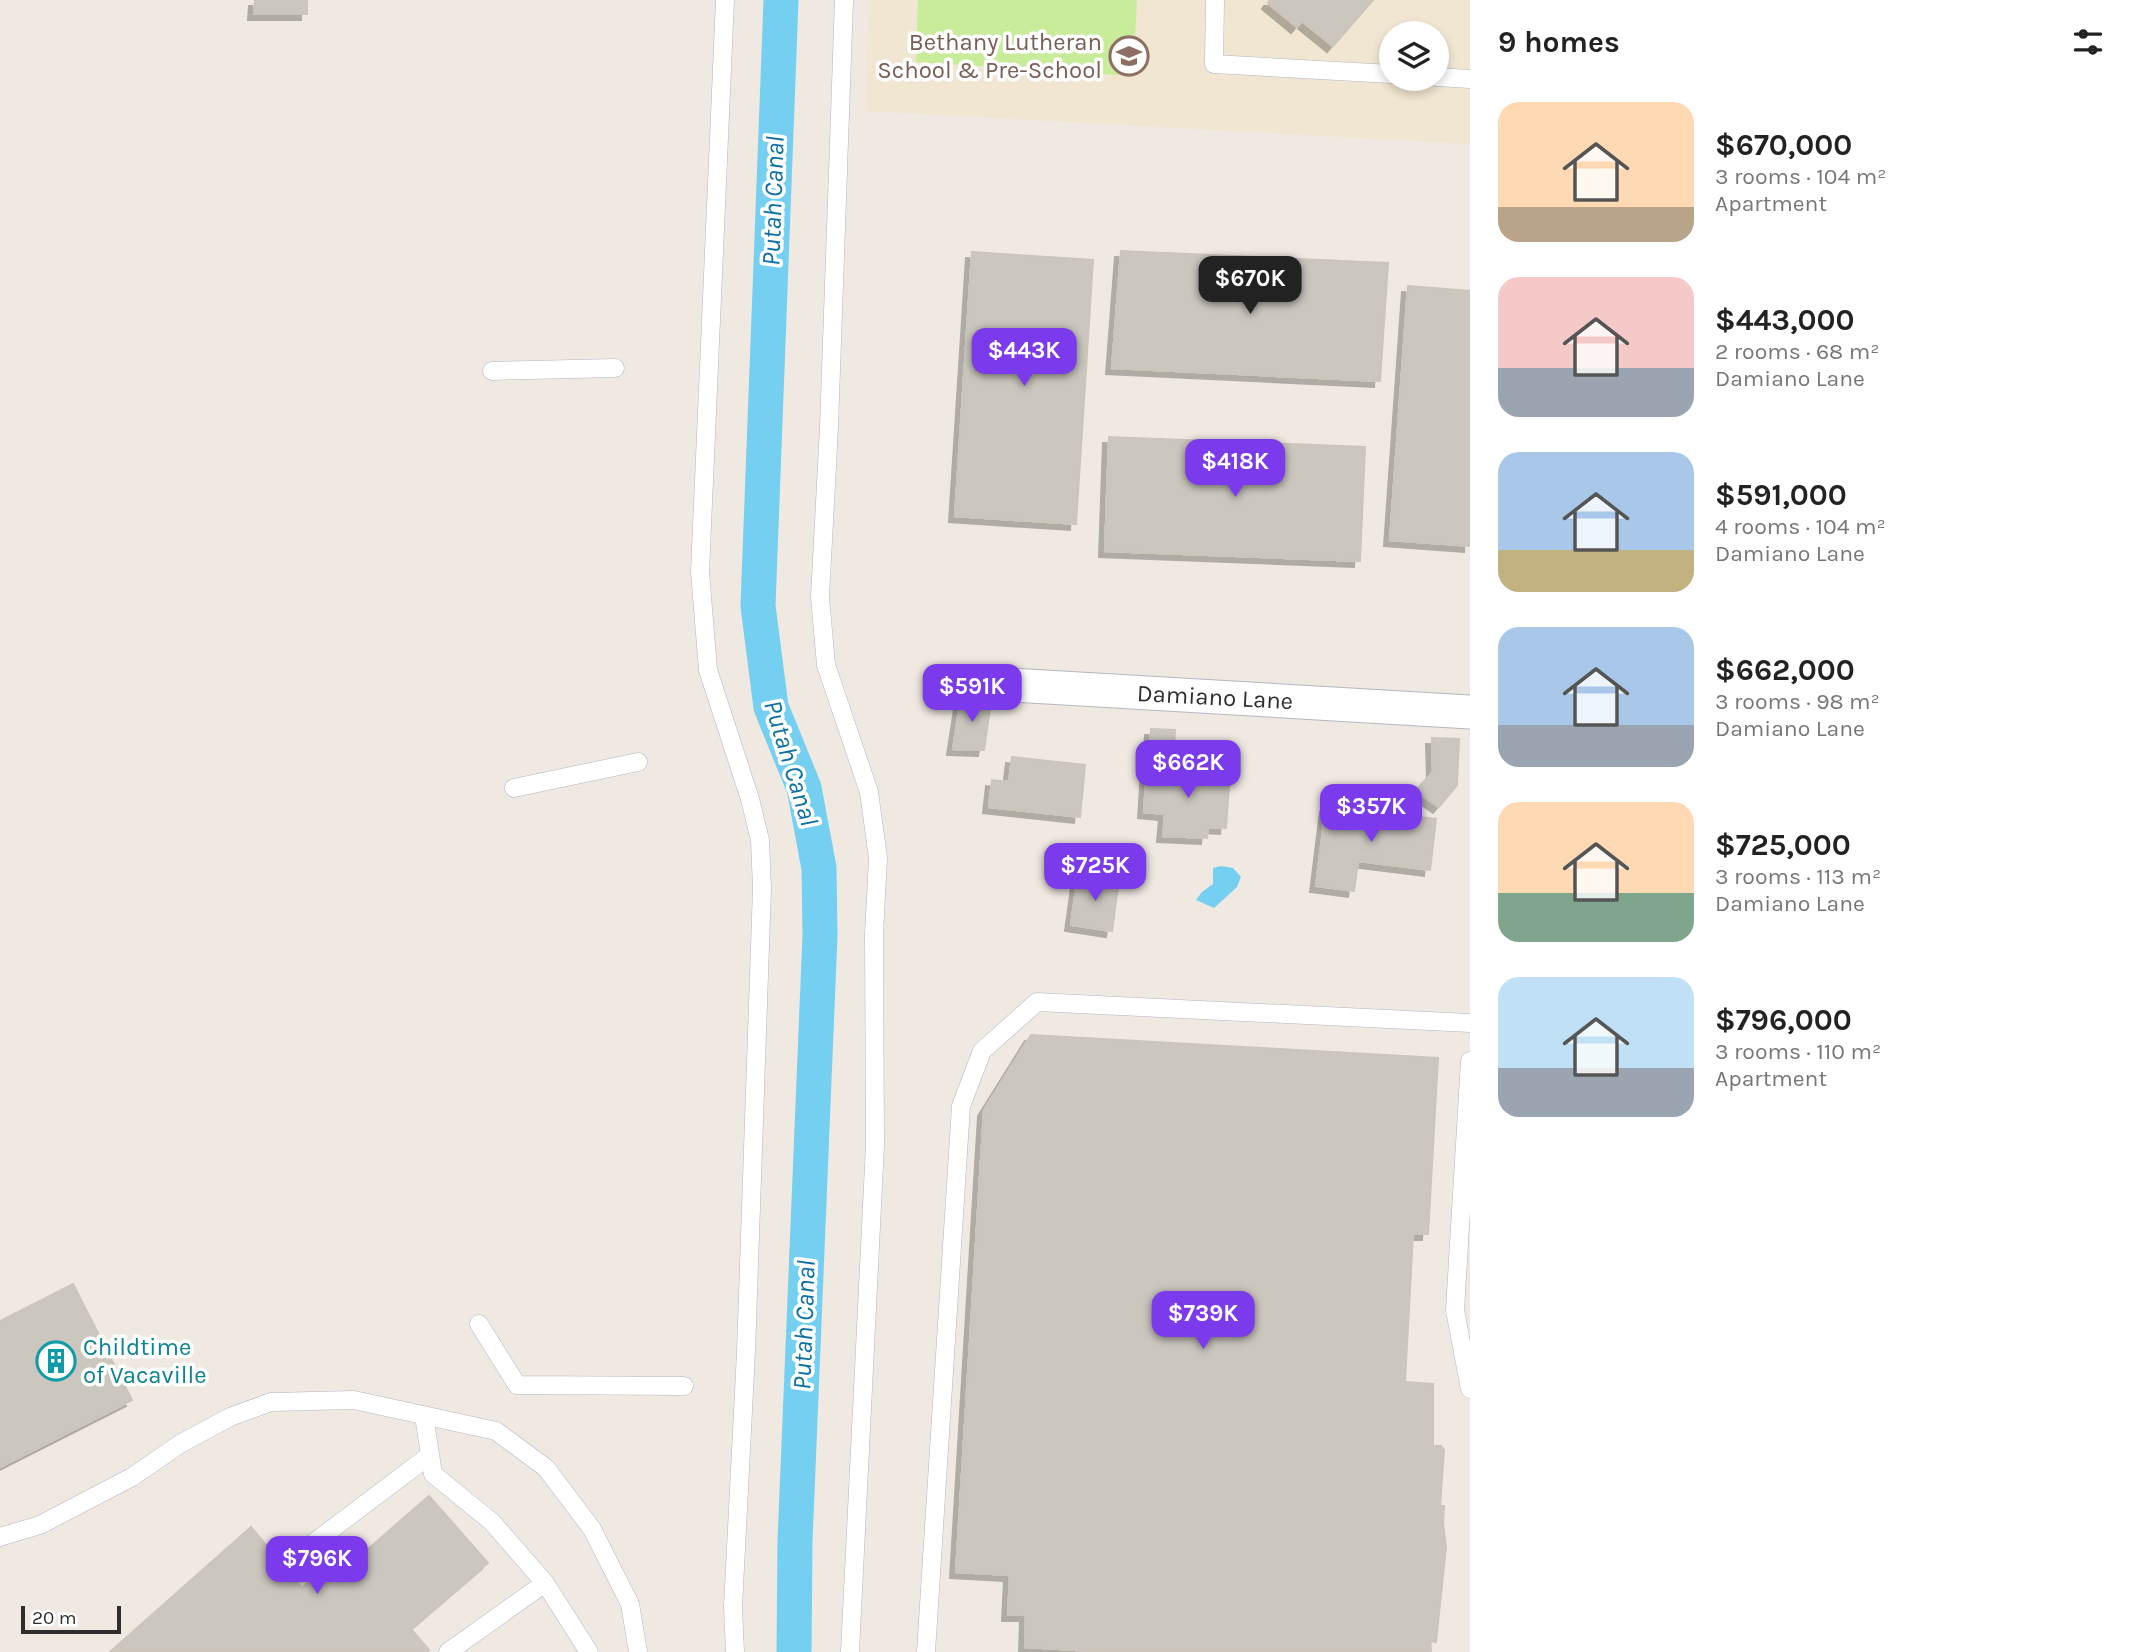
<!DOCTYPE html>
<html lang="en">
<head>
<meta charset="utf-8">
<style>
  body { margin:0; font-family:Karla,sans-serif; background:#f2f2f2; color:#222; height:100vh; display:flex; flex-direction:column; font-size:26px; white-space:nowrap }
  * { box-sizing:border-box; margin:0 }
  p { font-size:23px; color:#767676 }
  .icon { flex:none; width:38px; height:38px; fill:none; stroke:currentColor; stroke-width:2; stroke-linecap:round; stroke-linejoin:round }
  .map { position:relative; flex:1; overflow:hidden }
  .sheet { display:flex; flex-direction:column; background:#fff; width:665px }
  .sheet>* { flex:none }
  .tools { position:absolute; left:1379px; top:21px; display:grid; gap:14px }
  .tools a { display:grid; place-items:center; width:70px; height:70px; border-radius:50%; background:#fff; box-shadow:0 4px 10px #0003; font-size:35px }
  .scale { position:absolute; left:21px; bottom:18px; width:100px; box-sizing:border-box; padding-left:7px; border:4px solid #2e2e2e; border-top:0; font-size:19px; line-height:24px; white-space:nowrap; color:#2e2e2e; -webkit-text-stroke:5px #fff; paint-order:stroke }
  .price { position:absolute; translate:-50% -60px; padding:0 16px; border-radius:14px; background:#7c3aed; color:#fff; font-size:23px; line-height:46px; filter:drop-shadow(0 2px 4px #0008) }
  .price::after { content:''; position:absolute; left:50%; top:42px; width:21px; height:16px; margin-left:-10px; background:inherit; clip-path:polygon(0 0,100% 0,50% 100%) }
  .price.current { background:#222; color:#fff }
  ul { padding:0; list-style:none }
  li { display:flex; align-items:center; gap:21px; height:175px; padding:0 28px }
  li span { display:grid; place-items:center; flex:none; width:196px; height:140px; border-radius:21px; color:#555 }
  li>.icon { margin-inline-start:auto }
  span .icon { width:84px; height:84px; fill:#fffc; stroke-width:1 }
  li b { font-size:30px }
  h2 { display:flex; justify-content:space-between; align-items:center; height:84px; padding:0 28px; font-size:30px }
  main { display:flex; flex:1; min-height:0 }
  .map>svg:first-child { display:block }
</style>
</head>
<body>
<main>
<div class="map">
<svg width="1470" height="1652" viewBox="0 0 1470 1652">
  <defs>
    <filter id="shadow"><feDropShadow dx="-6" dy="6" stdDeviation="0" flood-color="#0004"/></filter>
  </defs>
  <rect width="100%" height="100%" fill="#efe9e1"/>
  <!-- education -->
  <path fill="#f0e6d1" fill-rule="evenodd" d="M869 0H1470V144L865 111ZM1391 33H1437V79H1391Z"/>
  <!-- pitch -->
  <path fill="#c9ec9a" d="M918 0H1137L1133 76 916 62Z"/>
  <!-- water -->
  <path fill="#75cff0" d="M1221 866 1233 868 1241 877 1237 887 1214 908 1196 900 1202 892 1213 884V868Z"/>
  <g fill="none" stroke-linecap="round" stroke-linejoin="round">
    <!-- canal -->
    <path stroke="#75cff0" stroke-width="35" d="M781 0 758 606 771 707 804 788 819 868 820 935 795 1541 794 1652"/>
  </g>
  <!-- building -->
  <path fill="#cbc7bf" stroke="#cbc5ba" stroke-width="2" filter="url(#shadow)" d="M255 0H307V14H254Z
    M1270 0H1373L1333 46 1302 21 1297 27 1268 3Z
    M1121 251 1388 263 1380 381 1112 368Z
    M972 252 1093 260 1076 524 955 516Z
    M1408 286 1470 291V546L1390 540Z
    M1109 437 1365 447 1360 561 1105 551Z
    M961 697 991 701 984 750 953 749Z
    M1151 729 1175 730 1173 765 1149 763Z
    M1432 738 1459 739 1457 785 1439 807 1416 791 1433 772Z
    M1012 757 1085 765 1080 817 989 807 992 780 1009 782Z
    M1147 767 1230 773 1226 828 1208 827 1207 838 1163 836 1165 814 1144 812Z
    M1326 806 1436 819 1430 870 1358 861 1354 891 1316 886Z
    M1078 875 1119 879 1112 931 1071 925Z
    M1031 1035 1438 1058 1428 1234H1413L1405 1382 1433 1384V1446H1441L1444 1450 1440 1506H1444L1443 1524 1446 1547 1436 1642 1430 1641 1431 1652H1108L1025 1647 1026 1615H1008L1010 1575 956 1572 984 1110Z
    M73 1284 132 1400 0 1467V1321Z
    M429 1496 488 1563 411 1629 429 1650 426 1652H110L251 1527 302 1588 336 1558 345 1569Z"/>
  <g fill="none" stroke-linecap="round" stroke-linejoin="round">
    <!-- service casing -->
    <g stroke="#b4b7c1" stroke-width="19">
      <path id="service" d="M725 0 700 572 708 670 750 799 760 840 762 888 746 1352 733 1607 735 1652
        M844 0 829 427 820 597 826 665 869 792 878 858 874 934 875 1145 850 1652
        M1215 0 1214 64 1391 74
        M1437 77 1470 79
        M492 371 615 368
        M514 788 638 762
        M1470 1061 1455 1310 1470 1389
        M479 1324 517 1385 684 1386
        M424 1416 433 1474 492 1522 545 1583 589 1652
        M0 1537 40 1525 132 1477 180 1444 230 1417 271 1402 354 1400 496 1431 546 1468 592 1529 630 1604 638 1652
        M291 1560 430 1455
        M448 1652 545 1583
        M926 1652 961 1106 982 1051 1037 1002 1470 1023"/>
    </g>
    <!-- minor casing -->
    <g stroke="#b4b7c1" stroke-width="35">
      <path id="minor" d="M961 682 1470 712"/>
    </g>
    <!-- service -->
    <use href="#service" stroke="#fff" stroke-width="18"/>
    <!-- minor -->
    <use href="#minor" stroke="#fff" stroke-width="33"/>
  </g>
  <!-- icons -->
  <defs>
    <g id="school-ring" transform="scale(2.0125)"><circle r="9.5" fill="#fff" stroke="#8d6e63" stroke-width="1.5"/><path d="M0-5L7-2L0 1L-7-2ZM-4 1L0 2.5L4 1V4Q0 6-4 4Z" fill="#8d6e63"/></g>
    <g id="building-ring" transform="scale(2.0125)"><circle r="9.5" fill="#fff" stroke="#0f9aa8" stroke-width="1.5"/><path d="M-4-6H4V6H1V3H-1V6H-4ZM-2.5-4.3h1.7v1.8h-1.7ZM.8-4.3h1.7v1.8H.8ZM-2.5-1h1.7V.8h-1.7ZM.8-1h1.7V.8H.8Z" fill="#0f9aa8"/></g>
  </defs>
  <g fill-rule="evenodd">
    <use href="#school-ring" x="1129" y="56"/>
    <use href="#building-ring" x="56" y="1361"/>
  </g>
  <g text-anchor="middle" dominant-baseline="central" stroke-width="7" stroke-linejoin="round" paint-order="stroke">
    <!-- education labels -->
    <g font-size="24" fill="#785e54" stroke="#fff" text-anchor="end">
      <text x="1102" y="42">Bethany Lutheran<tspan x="1102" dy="28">School &amp; Pre-School</tspan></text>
    </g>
    <!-- street labels -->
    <g font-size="24" fill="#2e2e2e" stroke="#fff">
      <text transform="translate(1215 697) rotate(3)">Damiano Lane</text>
    </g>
    <!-- culture labels -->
    <g font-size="24" fill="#0d838f" stroke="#fff" text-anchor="start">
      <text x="83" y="1347">Childtime<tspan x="83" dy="28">of Vacaville</tspan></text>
    </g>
    <!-- water labels -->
    <g font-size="26" font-style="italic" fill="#0d6fa3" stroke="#fff">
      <text transform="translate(773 201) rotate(-88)">Putah Canal</text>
      <text transform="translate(791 763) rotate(73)">Putah Canal</text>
      <text transform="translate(804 1325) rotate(-88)">Putah Canal</text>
    </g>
  </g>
</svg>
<div class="tools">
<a><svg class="icon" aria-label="layers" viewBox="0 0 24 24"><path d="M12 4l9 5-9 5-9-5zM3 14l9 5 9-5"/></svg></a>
</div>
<div class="scale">20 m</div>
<b class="price current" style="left:1250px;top:316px">$670K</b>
<b class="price" style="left:1024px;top:388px">$443K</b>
<b class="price" style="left:1235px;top:499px">$418K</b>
<b class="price" style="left:972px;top:724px">$591K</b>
<b class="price" style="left:1188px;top:800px">$662K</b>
<b class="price" style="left:1371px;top:844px">$357K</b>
<b class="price" style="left:1095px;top:903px">$725K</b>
<b class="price" style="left:1203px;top:1351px">$739K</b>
<b class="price" style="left:317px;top:1596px">$796K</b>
</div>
<section class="sheet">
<h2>9 homes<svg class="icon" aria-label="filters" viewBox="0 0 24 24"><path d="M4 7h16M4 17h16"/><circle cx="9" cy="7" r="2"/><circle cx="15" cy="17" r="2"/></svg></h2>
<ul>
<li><span style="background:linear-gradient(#ffd9b3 75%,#b9a48a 0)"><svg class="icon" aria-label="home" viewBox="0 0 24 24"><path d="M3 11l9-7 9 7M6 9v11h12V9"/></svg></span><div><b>$670,000</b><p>3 rooms · 104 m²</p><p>Apartment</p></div></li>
<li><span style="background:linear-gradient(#f6c9c9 65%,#9aa5b1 0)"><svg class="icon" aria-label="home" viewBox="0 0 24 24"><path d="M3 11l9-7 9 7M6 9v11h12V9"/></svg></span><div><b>$443,000</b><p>2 rooms · 68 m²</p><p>Damiano Lane</p></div></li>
<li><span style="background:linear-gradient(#a9c7e8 70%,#c2b280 0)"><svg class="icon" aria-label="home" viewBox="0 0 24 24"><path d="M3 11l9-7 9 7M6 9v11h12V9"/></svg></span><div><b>$591,000</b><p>4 rooms · 104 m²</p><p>Damiano Lane</p></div></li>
<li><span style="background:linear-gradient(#a9c7e8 70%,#9aa5b1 0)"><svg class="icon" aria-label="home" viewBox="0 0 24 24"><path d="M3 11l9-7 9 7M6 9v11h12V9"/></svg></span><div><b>$662,000</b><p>3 rooms · 98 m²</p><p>Damiano Lane</p></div></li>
<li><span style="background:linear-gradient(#ffd9b3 65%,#7fa58c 0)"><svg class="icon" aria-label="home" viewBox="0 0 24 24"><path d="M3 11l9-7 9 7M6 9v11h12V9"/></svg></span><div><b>$725,000</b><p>3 rooms · 113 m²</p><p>Damiano Lane</p></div></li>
<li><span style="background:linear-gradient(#bfe0f5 65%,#9aa5b1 0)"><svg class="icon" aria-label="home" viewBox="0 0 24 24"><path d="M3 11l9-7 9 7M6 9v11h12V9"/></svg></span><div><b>$796,000</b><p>3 rooms · 110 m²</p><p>Apartment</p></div></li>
</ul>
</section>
</main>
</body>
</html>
